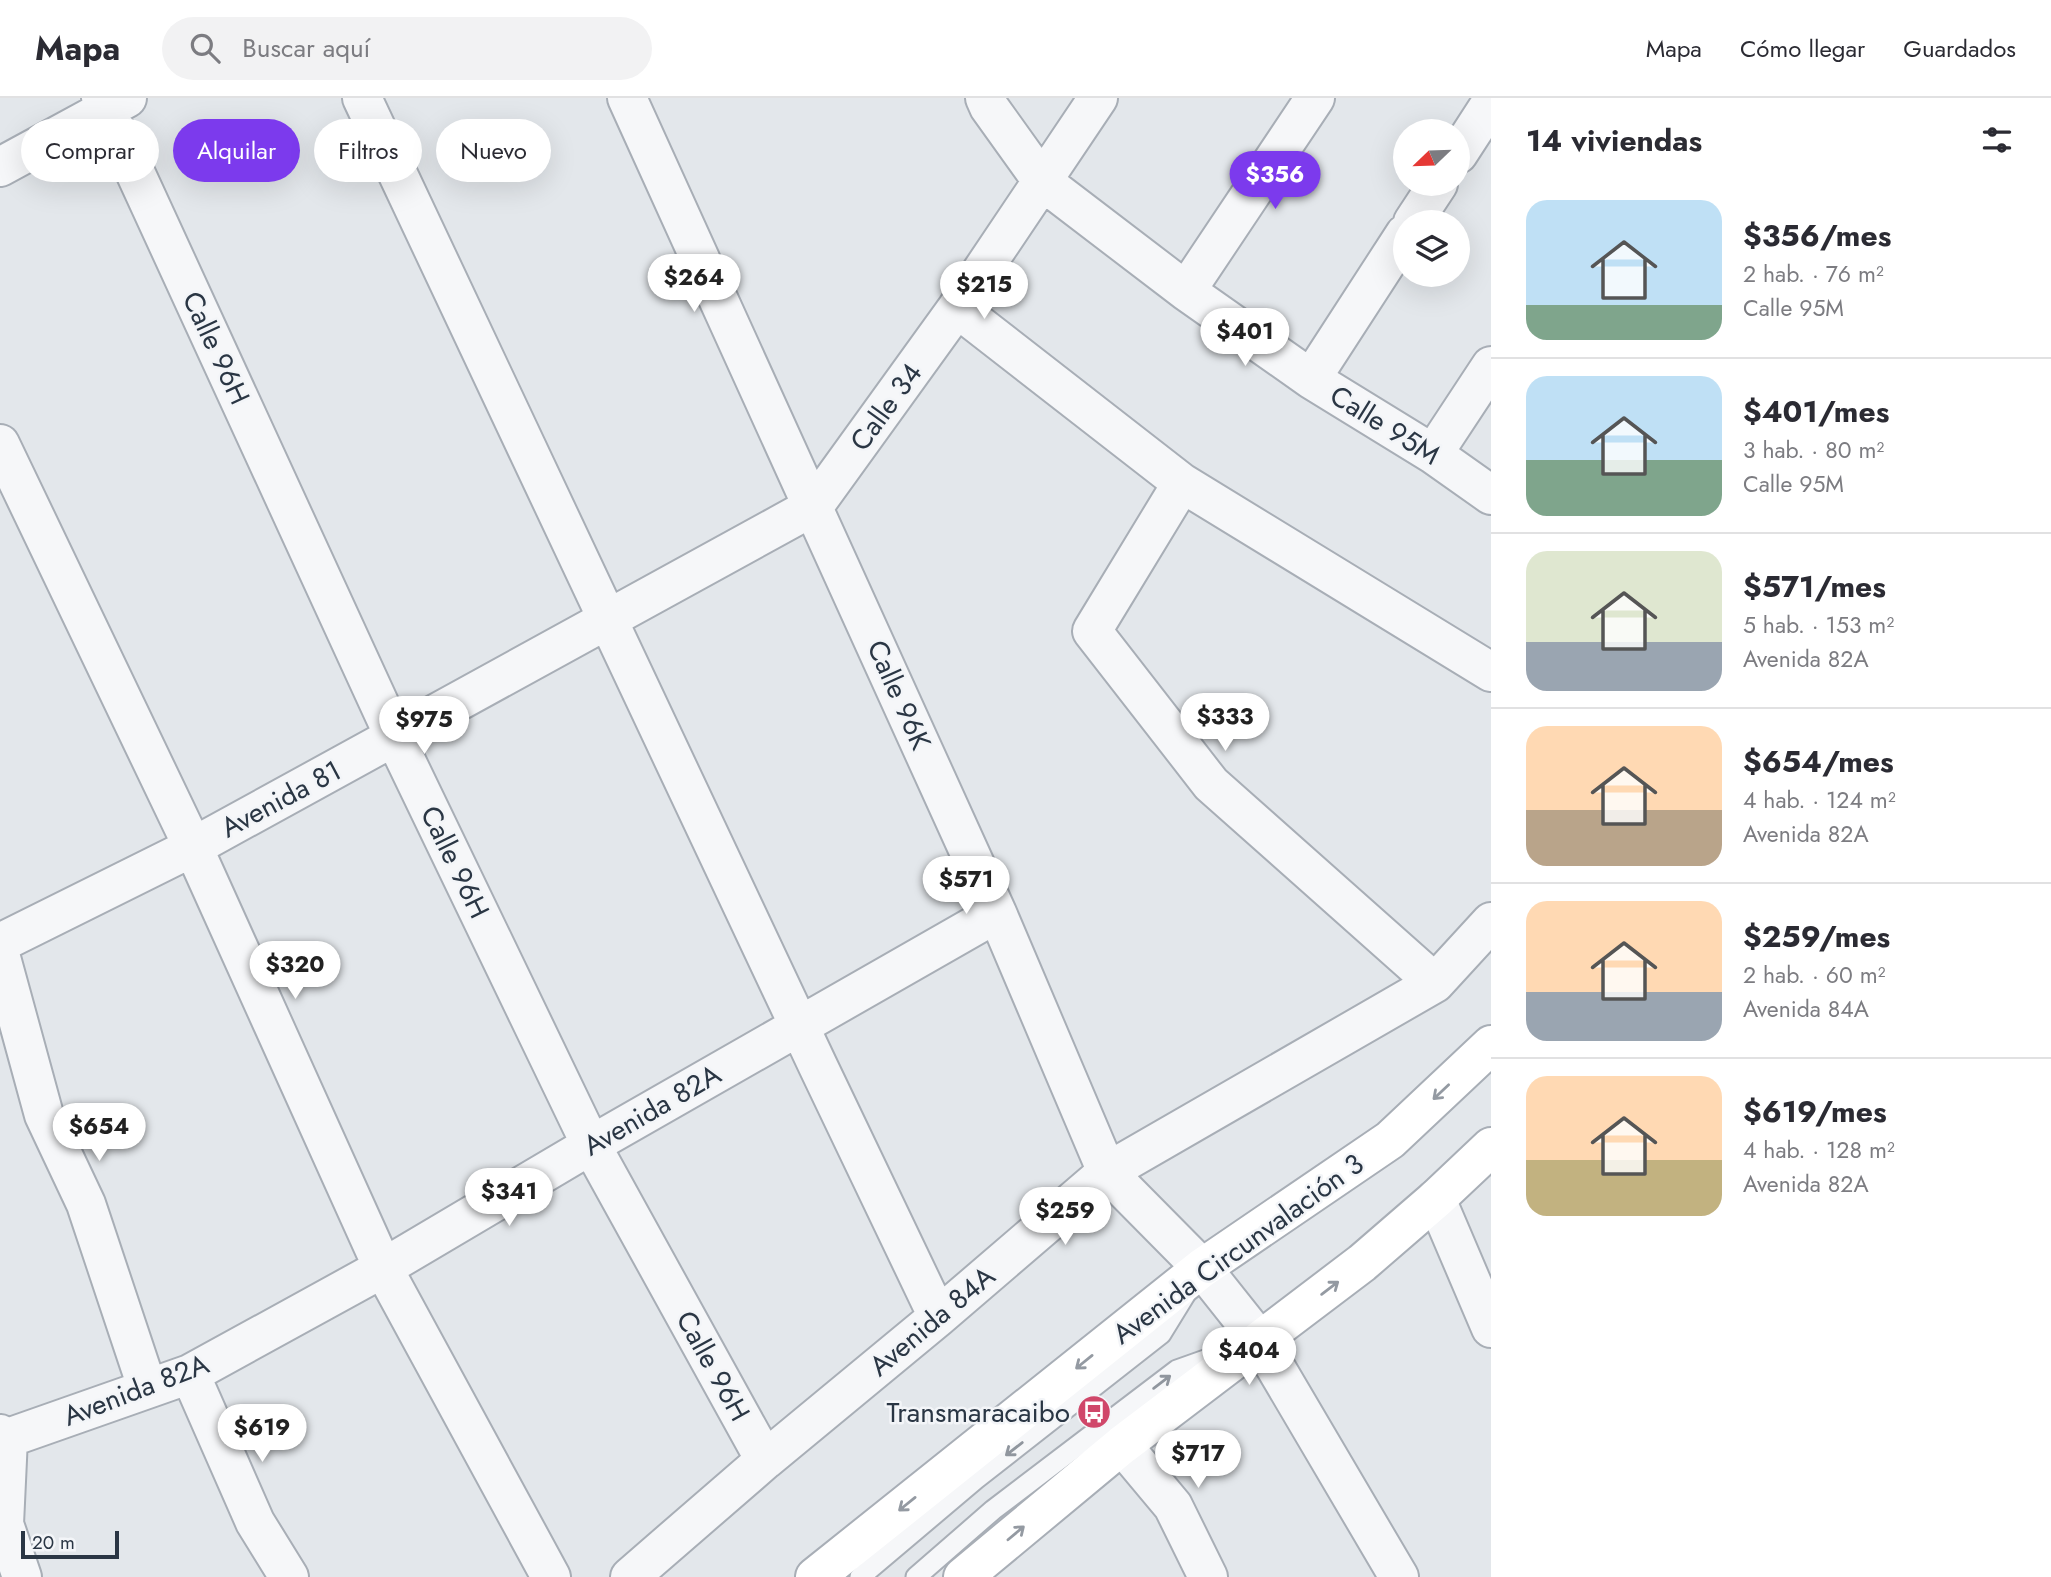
<!DOCTYPE html>
<html lang="es">
<head>
<meta charset="utf-8">
<style>
  body { margin:0; font-family:Jost,sans-serif; background:#f2f2f3; color:#2b2b33; height:100vh; display:flex; flex-direction:column; font-size:26px; white-space:nowrap }
  * { box-sizing:border-box; margin:0 }
  p { font-size:23px; color:#7c7c81 }
  .icon { flex:none; width:38px; height:38px; fill:none; stroke:currentColor; stroke-width:2; stroke-linecap:round; stroke-linejoin:round }
  .map { position:relative; flex:1; overflow:hidden }
  .details { display:flex; flex-direction:column; background:#fff; width:560px }
  .details>* { flex:none }
  .top-card { position:absolute; left:21px; top:21px; width:665px; height:63px; display:flex; gap:14px }
  .needle { width:46px; rotate:247deg }
  .fabs { position:absolute; left:1393px; top:21px; display:grid; gap:14px }
  .fabs a { display:grid; place-items:center; width:77px; height:77px; border-radius:50%; background:#fff; box-shadow:0 7px 28px #0002; font-size:35px }
  .scale { position:absolute; left:21px; bottom:18px; width:98px; box-sizing:border-box; padding-left:7px; border:4px solid #2a3644; border-top:0; font-size:19px; line-height:24px; white-space:nowrap; color:#2a3644; -webkit-text-stroke:5px #f3f5f8; paint-order:stroke }
  .price { position:absolute; translate:-50% -60px; padding:0 16px; border-radius:24px; background:#fff; color:#222; font-size:23px; line-height:46px; filter:drop-shadow(0 2px 4px #0008) }
  .price::after { content:''; position:absolute; left:50%; top:42px; width:21px; height:16px; margin-left:-10px; background:inherit; clip-path:polygon(0 0,100% 0,50% 100%) }
  .price.active { background:#7c3aed; color:#fff }
  ul { padding:0; list-style:none }
  li { display:flex; align-items:center; gap:21px; height:175px; padding:0 35px }
  li+li { border-top:2px solid #e1e1e2 }
  li span { display:grid; place-items:center; flex:none; width:196px; height:140px; border-radius:21px; color:#555 }
  li>.icon { margin-inline-start:auto }
  span .icon { width:84px; height:84px; fill:#fffc; stroke-width:1 }
  li b { font-size:30px }
  h2 { display:flex; justify-content:space-between; align-items:center; height:84px; padding:0 35px; font-size:30px }
  .pill { padding:0 24px; border-radius:32px; background:#fff; box-shadow:0 7px 28px #0002; font-size:24px; line-height:63px }
  .pill.active { background:#7c3aed; color:#fff }
  header { display:flex; align-items:center; gap:42px; box-sizing:border-box; height:98px; padding:0 35px; background:#fff; border-bottom:2px solid #e1e1e2 }
  header strong { font-size:33px }
  nav { display:flex; gap:38px; margin-inline-start:auto; font-size:24px }
  .search { width:490px; height:63px; background:#f2f2f3; display:flex; align-items:center; gap:18px; box-sizing:border-box; padding:0 24px; border-radius:38px; color:#7c7c81; font-size:26px }
  main { display:flex; flex:1; min-height:0 }
  .map>svg:first-child { display:block }
</style>
</head>
<body>
<header>
<strong>Mapa</strong>
<div class="search"><svg class="icon" aria-label="search" viewBox="0 0 24 24"><circle cx="10" cy="10" r="6"/><path d="M15 15l6 6"/></svg>Buscar aquí</div>
<nav><a>Mapa</a><a>Cómo llegar</a><a>Guardados</a></nav>
</header>
<main>
<div class="map">
<svg width="1491" height="1479" viewBox="0 0 1491 1479">
  <rect width="100%" height="100%" fill="#e3e7eb"/>
  <g fill="none" stroke-linecap="round" stroke-linejoin="round">
    <!-- lane casing -->
    <g stroke="#a8aeb6" stroke-width="23">
      <path id="lane" d="M860 1479 976 1381 1161 1236 1185 1197
        M916 1479 993 1412 1177 1272 1222 1256"/>
    </g>
    <!-- street casing -->
    <g stroke="#a8aeb6" stroke-width="42">
      <path id="street" d="M101 0 395 640 591 1047 765 1362
        M362 0C554 406 743 814 938 1219
        M627 0 997 815 1107 1074 1202 1170 1260 1243 1399 1479
        M985 0 989 9 1042 83 1186 193 1311 281 1433 356 1491 397
        M1458 56 1491 5
        M0 69 127 0
        M1413 124 1438 86
        M1186 193 1315 0
        M957 210 1182 385 1491 574
        M1311 281 1405 136
        M0 346 193 749 383 1170 551 1479
        M1433 356 1491 268
        M1182 385 1092 533 1211 686 1435 885
        M0 845 193 749 814 408 957 210 1098 0
        M0 856 44 1017 86 1106 147 1289
        M1436 1101 1491 1230
        M190 1276 255 1424 289 1479
        M0 1336 8 1340 190 1276 383 1170 591 1047 997 815
        M8 1340 4 1426 22 1479
        M1122 1347 1173 1408 1208 1479
        M630 1479 765 1362 938 1219 1107 1074 1435 885 1491 824"/>
    </g>
    <!-- secondary casing -->
    <g stroke="#a8aeb6" stroke-width="42">
      <path id="secondary" d="M815 1479 1202 1170 1390 1042 1491 947
        M963 1479 1122 1347 1362 1165 1436 1101 1491 1049"/>
    </g>
    <!-- lane -->
    <use href="#lane" stroke="#f6f7f9" stroke-width="19"/>
    <!-- street -->
    <use href="#street" stroke="#f6f7f9" stroke-width="38"/>
    <!-- secondary -->
    <use href="#secondary" stroke="#fff" stroke-width="38"/>
  </g>
  <!-- one-way arrows -->
  <defs><path id="oneway-shaft" d="M-6 0H5M1.5-3L5.5 0L1.5 3" fill="none" stroke-width="1.6" stroke-linecap="round" stroke-linejoin="round" transform="scale(1.75)"/></defs>
  <g stroke="#949aa2">
    <use href="#oneway-shaft" transform="translate(1441 994) rotate(137)"/>
    <use href="#oneway-shaft" transform="translate(1330 1190) rotate(-37)"/>
    <use href="#oneway-shaft" transform="translate(1084 1264) rotate(141)"/>
    <use href="#oneway-shaft" transform="translate(907 1406) rotate(141)"/>
    <use href="#oneway-shaft" transform="translate(1016 1435) rotate(-40)"/>
  </g>
  <g stroke="#90969e">
    <use href="#oneway-shaft" transform="translate(1162 1284) rotate(-37)"/>
    <use href="#oneway-shaft" transform="translate(1014 1351) rotate(142)"/>
  </g>
  <!-- icons -->
  <defs>
    <g id="bus-disc" transform="scale(1.75)"><circle r="9.5" fill="#d0476a" stroke="#f3f5f8"/><path d="M-5-6H5V4H4V6H2V4H-2V6H-4V4H-5ZM-3.5-4V0h7V-4ZM-3.5 1.2v1.5H-2V1.2ZM2 1.2v1.5H3.5V1.2Z" fill="#fff"/></g>
  </defs>
  <g fill-rule="evenodd">
    <use href="#bus-disc" x="1094" y="1314"/>
  </g>
  <g text-anchor="middle" dominant-baseline="central" stroke-width="5" stroke-linejoin="round" paint-order="stroke">
    <!-- street labels -->
    <g font-size="28" fill="#2a3644" stroke="#f3f5f8">
      <text transform="translate(216 250) rotate(65)">Calle 96H</text>
      <text transform="translate(886 309) rotate(-54)">Calle 34</text>
      <text transform="translate(1385 327) rotate(32)">Calle 95M</text>
      <text transform="translate(899 597) rotate(66)">Calle 96K</text>
      <text transform="translate(281 701) rotate(-28)">Avenida 81</text>
      <text transform="translate(455 764) rotate(64)">Calle 96H</text>
      <text transform="translate(652 1012) rotate(-30)">Avenida 82A</text>
      <text transform="translate(1238 1151) rotate(-36)">Avenida Circunvalación 3</text>
      <text transform="translate(932 1223) rotate(-40)">Avenida 84A</text>
      <text transform="translate(713 1268) rotate(61)">Calle 96H</text>
      <text transform="translate(136 1292) rotate(-21)">Avenida 82A</text>
    </g>
    <!-- poi labels -->
    <g font-size="28" fill="#2a3644" stroke="#f3f5f8" text-anchor="end">
      <text x="1070" y="1314">Transmaracaibo</text>
    </g>
  </g>
</svg>
<div class="fabs">
<a><svg class="needle" viewBox="-14 -14 28 28"><path d="M0-13l5 13h-10z" fill="#e53935"/><path d="M0 13l5-13h-10z" fill="#7c7c81"/></svg></a>
<a><svg class="icon" aria-label="layers" viewBox="0 0 24 24"><path d="M12 4l9 5-9 5-9-5zM3 14l9 5 9-5"/></svg></a>
</div>
<div class="scale">20 m</div>
<b class="price active" style="left:1275px;top:113px">$356</b>
<b class="price" style="left:694px;top:216px">$264</b>
<b class="price" style="left:984px;top:223px">$215</b>
<b class="price" style="left:1245px;top:270px">$401</b>
<b class="price" style="left:1225px;top:655px">$333</b>
<b class="price" style="left:424px;top:658px">$975</b>
<b class="price" style="left:966px;top:818px">$571</b>
<b class="price" style="left:295px;top:903px">$320</b>
<b class="price" style="left:99px;top:1065px">$654</b>
<b class="price" style="left:509px;top:1130px">$341</b>
<b class="price" style="left:1065px;top:1149px">$259</b>
<b class="price" style="left:1249px;top:1289px">$404</b>
<b class="price" style="left:262px;top:1366px">$619</b>
<b class="price" style="left:1198px;top:1392px">$717</b>
<div class="top-card">
<a class="pill">Comprar</a>
<a class="pill active">Alquilar</a>
<a class="pill">Filtros</a>
<a class="pill">Nuevo</a>
</div>
</div>
<section class="details">
<h2>14 viviendas<svg class="icon" aria-label="filters" viewBox="0 0 24 24"><path d="M4 7h16M4 17h16"/><circle cx="9" cy="7" r="2"/><circle cx="15" cy="17" r="2"/></svg></h2>
<ul>
<li><span style="background:linear-gradient(#bfe0f5 75%,#7fa58c 0)"><svg class="icon" aria-label="home" viewBox="0 0 24 24"><path d="M3 11l9-7 9 7M6 9v11h12V9"/></svg></span><div><b>$356/mes</b><p>2 hab. · 76 m²</p><p>Calle 95M</p></div></li>
<li><span style="background:linear-gradient(#bfe0f5 60%,#7fa58c 0)"><svg class="icon" aria-label="home" viewBox="0 0 24 24"><path d="M3 11l9-7 9 7M6 9v11h12V9"/></svg></span><div><b>$401/mes</b><p>3 hab. · 80 m²</p><p>Calle 95M</p></div></li>
<li><span style="background:linear-gradient(#dfe7d0 65%,#9aa5b1 0)"><svg class="icon" aria-label="home" viewBox="0 0 24 24"><path d="M3 11l9-7 9 7M6 9v11h12V9"/></svg></span><div><b>$571/mes</b><p>5 hab. · 153 m²</p><p>Avenida 82A</p></div></li>
<li><span style="background:linear-gradient(#ffd9b3 60%,#b9a48a 0)"><svg class="icon" aria-label="home" viewBox="0 0 24 24"><path d="M3 11l9-7 9 7M6 9v11h12V9"/></svg></span><div><b>$654/mes</b><p>4 hab. · 124 m²</p><p>Avenida 82A</p></div></li>
<li><span style="background:linear-gradient(#ffd9b3 65%,#9aa5b1 0)"><svg class="icon" aria-label="home" viewBox="0 0 24 24"><path d="M3 11l9-7 9 7M6 9v11h12V9"/></svg></span><div><b>$259/mes</b><p>2 hab. · 60 m²</p><p>Avenida 84A</p></div></li>
<li><span style="background:linear-gradient(#ffd9b3 60%,#c2b280 0)"><svg class="icon" aria-label="home" viewBox="0 0 24 24"><path d="M3 11l9-7 9 7M6 9v11h12V9"/></svg></span><div><b>$619/mes</b><p>4 hab. · 128 m²</p><p>Avenida 82A</p></div></li>
</ul>
</section>
</main>
</body>
</html>
